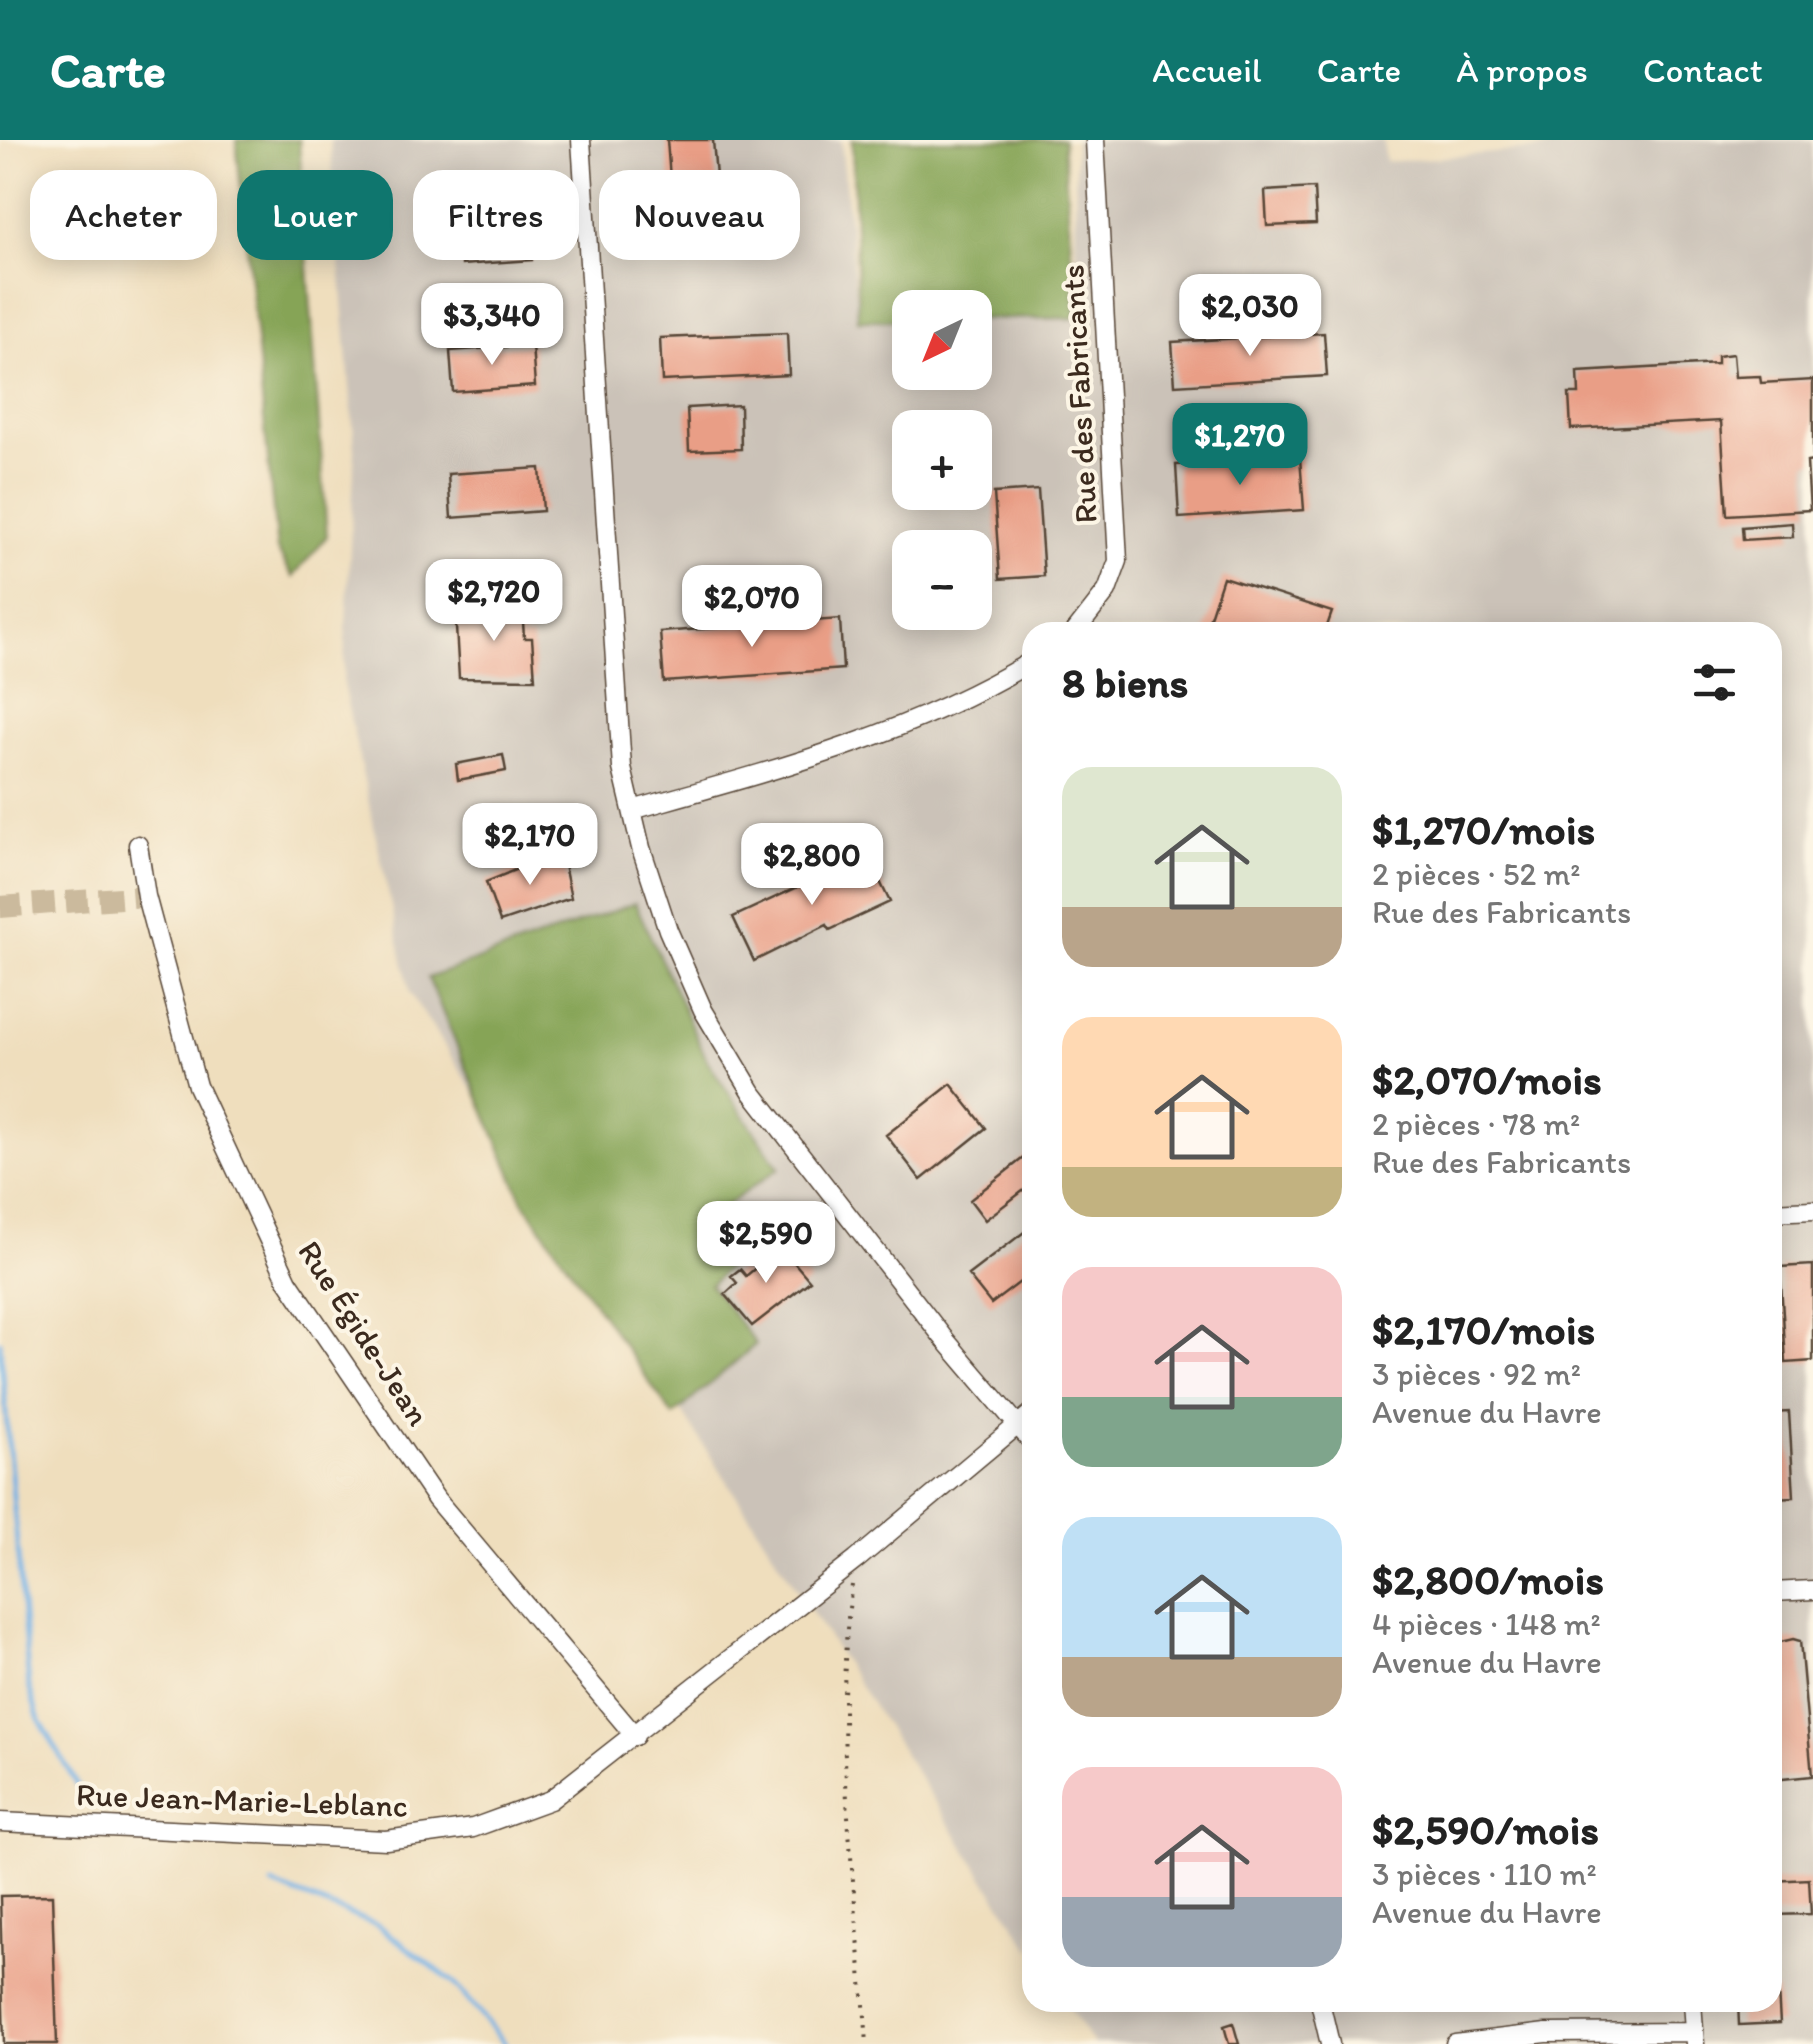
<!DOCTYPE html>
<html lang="fr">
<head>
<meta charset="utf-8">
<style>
  body { margin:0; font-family:Itim,sans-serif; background:#f2f2f2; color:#222; height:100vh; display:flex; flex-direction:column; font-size:38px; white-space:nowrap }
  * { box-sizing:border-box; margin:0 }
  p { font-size:32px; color:#767676 }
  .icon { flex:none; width:55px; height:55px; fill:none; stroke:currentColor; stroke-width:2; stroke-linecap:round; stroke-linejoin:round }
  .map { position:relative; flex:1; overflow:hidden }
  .details { position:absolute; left:1022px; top:482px; width:760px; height:1390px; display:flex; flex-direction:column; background:#fff; border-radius:30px; box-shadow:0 5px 25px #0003 }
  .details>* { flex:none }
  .top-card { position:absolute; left:30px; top:30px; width:842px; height:90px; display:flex; gap:20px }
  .needle { width:65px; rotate:223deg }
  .tools { position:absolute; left:892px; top:150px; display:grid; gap:20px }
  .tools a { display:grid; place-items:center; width:100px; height:100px; border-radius:20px; background:#fff; box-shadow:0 5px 25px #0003; font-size:50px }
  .price { position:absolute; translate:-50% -85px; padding:0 22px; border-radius:20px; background:#fff; color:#222; font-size:32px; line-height:65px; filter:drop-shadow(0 2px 5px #0008) }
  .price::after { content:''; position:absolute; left:50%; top:60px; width:30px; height:22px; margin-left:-15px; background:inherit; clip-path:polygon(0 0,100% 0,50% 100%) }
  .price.active { background:#0f766e; color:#fff }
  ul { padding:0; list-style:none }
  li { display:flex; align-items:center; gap:30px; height:250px; padding:0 40px }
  li span { display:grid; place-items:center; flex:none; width:280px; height:200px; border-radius:30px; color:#555 }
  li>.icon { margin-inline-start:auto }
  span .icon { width:120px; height:120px; fill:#fffc; stroke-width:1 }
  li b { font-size:42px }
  h2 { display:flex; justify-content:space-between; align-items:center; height:120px; padding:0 40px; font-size:42px }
  .chip { padding:0 35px; border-radius:30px; background:#fff; box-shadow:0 5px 25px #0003; font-size:35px; line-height:90px }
  .chip.active { background:#0f766e; color:#fff }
  header { display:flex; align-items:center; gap:60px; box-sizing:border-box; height:140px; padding:0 50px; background:#0f766e; color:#fff }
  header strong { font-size:48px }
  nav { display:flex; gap:55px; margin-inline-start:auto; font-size:35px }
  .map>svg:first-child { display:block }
</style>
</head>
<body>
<header>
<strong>Carte</strong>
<nav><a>Accueil</a><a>Carte</a><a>À propos</a><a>Contact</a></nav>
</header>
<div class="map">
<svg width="1813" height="1904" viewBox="0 0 1813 1904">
  <rect width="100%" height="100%" fill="#fcf5e5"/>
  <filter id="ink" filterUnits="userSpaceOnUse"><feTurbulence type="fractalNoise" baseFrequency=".01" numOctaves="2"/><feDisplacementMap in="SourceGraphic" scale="20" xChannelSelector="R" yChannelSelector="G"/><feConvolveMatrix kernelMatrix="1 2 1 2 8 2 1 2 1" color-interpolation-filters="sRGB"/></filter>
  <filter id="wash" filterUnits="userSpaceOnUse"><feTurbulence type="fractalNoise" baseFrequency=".0048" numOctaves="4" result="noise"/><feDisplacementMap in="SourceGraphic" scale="40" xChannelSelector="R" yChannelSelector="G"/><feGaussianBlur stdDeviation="2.25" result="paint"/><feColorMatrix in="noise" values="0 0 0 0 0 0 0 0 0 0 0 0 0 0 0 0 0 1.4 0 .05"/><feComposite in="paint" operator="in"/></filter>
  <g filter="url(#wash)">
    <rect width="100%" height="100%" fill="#efdebd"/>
    <!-- industrial -->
    <path fill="#cbc2b8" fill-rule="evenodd" d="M330 0H841L858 179 910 180V232H975V179L1076 178 1075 0H1383L1386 22 1648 0H1813V1904H1093L1066 1863 1772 1862V492H1032V1811L410 853 343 544 355 310ZM910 288H975V352H910ZM910 408H975V472H910Z"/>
    <!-- forest -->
    <path fill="#86a457" stroke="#60673a" stroke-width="2.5" d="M236 0H299L327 396 293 437 277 410Z
      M852 0H1063L1076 178 975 179V168H910V180H858Z
      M635 763 708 922 779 1028 697 1086 728 1127 710 1145 756 1204 673 1276 523 1061 428 838Z"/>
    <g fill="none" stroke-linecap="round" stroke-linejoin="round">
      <!-- stream -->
      <path stroke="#72b1e5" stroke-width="5" d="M0 1202 29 1546 38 1577 77 1645
        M273 1745 377 1785 453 1842 505 1904"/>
    </g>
    <g id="blocks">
      <!-- building -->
      <path fill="#e99e86" d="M667 0H713L720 86 674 90Z
        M1314 48 1316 84 1267 86 1265 51Z
        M535 79 532 120 462 125 460 89Z
        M787 193 789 235 662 241 660 198Z
        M1324 193 1327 236 1175 245 1172 202Z
        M532 205 535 246 453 252 450 211Z
        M1733 214 1735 237 1760 236 1761 243 1813 240V321L1807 322 1810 370 1727 375 1721 281 1571 289 1569 254H1579L1578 232 1717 224V216Z
        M740 265 741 309 689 311 687 268Z
        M1300 318 1304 370 1179 378 1176 325Z
        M540 328 543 371 451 378 448 334Z
        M1038 350 1044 436 1000 439 994 353Z
        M1792 383 1793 397 1743 400 1742 387Z
        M515 431 517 462 501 463 499 432Z
        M1223 437 1332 472 1325 492H1205Z
        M522 465 524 498H532L535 539 459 538 455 470Z
        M840 479 843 529 664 542 660 492Z
        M503 615 506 631 458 640 456 624Z
        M561 711 571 758 500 782 486 742Z
        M867 715 890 762 830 790 827 785 754 821 733 777Z
        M951 944 986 988 921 1040 886 995Z
        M1032 1011V1044L985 1080 970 1060Z
        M1032 1086V1133L991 1164 968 1135Z
        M781 1107 810 1141 752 1186 725 1154 737 1143 731 1136 740 1129 746 1136Z
        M1813 1125V1221L1786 1223 1780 1127Z
        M1789 1272 1794 1357 1772 1358V1273Z
        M1793 1499 1800 1501 1812 1636 1772 1640V1504Z
        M1809 1739 1811 1774 1772 1775V1741Z
        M52 1755 57 1904H4L0 1756Z
        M1772 1851H1778L1780 1883 1739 1885 1738 1862H1772Z
        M1233 1883 1239 1904H1229L1224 1886Z"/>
    </g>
  </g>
  <g filter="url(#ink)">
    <use href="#blocks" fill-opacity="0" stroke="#564536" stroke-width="2.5"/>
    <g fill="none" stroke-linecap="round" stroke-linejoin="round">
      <!-- major-tunnel -->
      <path stroke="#cbba9d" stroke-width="22" stroke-dasharray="22 11" stroke-linecap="butt" d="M0 767 146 756"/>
      <!-- minor casing -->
      <g stroke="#564536" stroke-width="21">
        <path id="minor" d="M581 0 622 628 641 708 668 790 703 870 752 952 942 1196 1032 1302
          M1075 492 1107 451 1118 421 1095 0
          M632 670C771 631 908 596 1032 521
          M138 705 146 756 197 946 288 1141 436 1359 635 1596
          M1772 1072 1813 1070
          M1772 1452 1813 1450
          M0 1682 386 1700 473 1688 550 1660 856 1420 1032 1273
          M1320 1862 1330 1904
          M1692 1862 1695 1904
          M1455 1904 1546 1893 1694 1892"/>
      </g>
      <!-- path -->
      <path stroke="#564536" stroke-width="4" stroke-dasharray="2.5 8" stroke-linecap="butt" d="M852 1445C831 1588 857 1759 867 1904"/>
      <!-- minor -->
      <use href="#minor" stroke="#fff" stroke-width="18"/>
    </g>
  </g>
  <g text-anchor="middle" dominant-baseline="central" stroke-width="8" stroke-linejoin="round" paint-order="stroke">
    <!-- street labels -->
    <g font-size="32" fill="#3b2a1e" stroke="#fcf5e5">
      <text transform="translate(1079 254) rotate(-93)">Rue des Fabricants</text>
      <text transform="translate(364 1193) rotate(57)">Rue Égide-Jean</text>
      <text transform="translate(242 1660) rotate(2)">Rue Jean-Marie-Leblanc</text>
    </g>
  </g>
</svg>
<div class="tools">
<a><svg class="needle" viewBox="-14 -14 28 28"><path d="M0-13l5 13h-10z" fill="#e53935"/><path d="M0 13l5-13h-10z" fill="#767676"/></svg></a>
<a>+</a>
<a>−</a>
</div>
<b class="price" style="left:1250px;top:219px">$2,030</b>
<b class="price" style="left:492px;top:228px">$3,340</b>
<b class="price active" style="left:1240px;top:348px">$1,270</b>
<b class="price" style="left:494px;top:504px">$2,720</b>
<b class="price" style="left:752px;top:510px">$2,070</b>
<b class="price" style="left:530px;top:748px">$2,170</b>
<b class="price" style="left:812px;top:768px">$2,800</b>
<b class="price" style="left:766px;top:1146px">$2,590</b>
<div class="top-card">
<a class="chip">Acheter</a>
<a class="chip active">Louer</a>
<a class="chip">Filtres</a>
<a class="chip">Nouveau</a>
</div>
<section class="details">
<h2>8 biens<svg class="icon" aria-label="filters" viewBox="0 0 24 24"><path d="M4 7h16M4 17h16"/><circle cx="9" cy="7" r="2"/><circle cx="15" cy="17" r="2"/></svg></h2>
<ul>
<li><span style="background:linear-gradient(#dfe7d0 70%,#b9a48a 0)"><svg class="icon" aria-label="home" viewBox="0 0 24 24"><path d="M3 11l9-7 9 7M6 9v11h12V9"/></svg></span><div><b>$1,270/mois</b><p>2 pièces · 52 m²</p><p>Rue des Fabricants</p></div></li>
<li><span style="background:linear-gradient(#ffd9b3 75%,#c2b280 0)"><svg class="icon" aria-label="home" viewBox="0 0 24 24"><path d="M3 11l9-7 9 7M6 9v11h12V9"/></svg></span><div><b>$2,070/mois</b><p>2 pièces · 78 m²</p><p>Rue des Fabricants</p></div></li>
<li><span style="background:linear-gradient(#f6c9c9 65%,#7fa58c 0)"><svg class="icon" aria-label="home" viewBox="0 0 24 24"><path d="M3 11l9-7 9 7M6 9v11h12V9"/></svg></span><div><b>$2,170/mois</b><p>3 pièces · 92 m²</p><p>Avenue du Havre</p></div></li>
<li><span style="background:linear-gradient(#bfe0f5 70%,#b9a48a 0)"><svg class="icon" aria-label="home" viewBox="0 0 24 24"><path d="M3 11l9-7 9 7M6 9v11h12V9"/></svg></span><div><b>$2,800/mois</b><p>4 pièces · 148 m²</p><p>Avenue du Havre</p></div></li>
<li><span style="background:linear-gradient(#f6c9c9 65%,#9aa5b1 0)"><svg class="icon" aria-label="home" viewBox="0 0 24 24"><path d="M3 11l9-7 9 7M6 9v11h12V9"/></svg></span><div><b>$2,590/mois</b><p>3 pièces · 110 m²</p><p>Avenue du Havre</p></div></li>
</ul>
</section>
</div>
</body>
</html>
